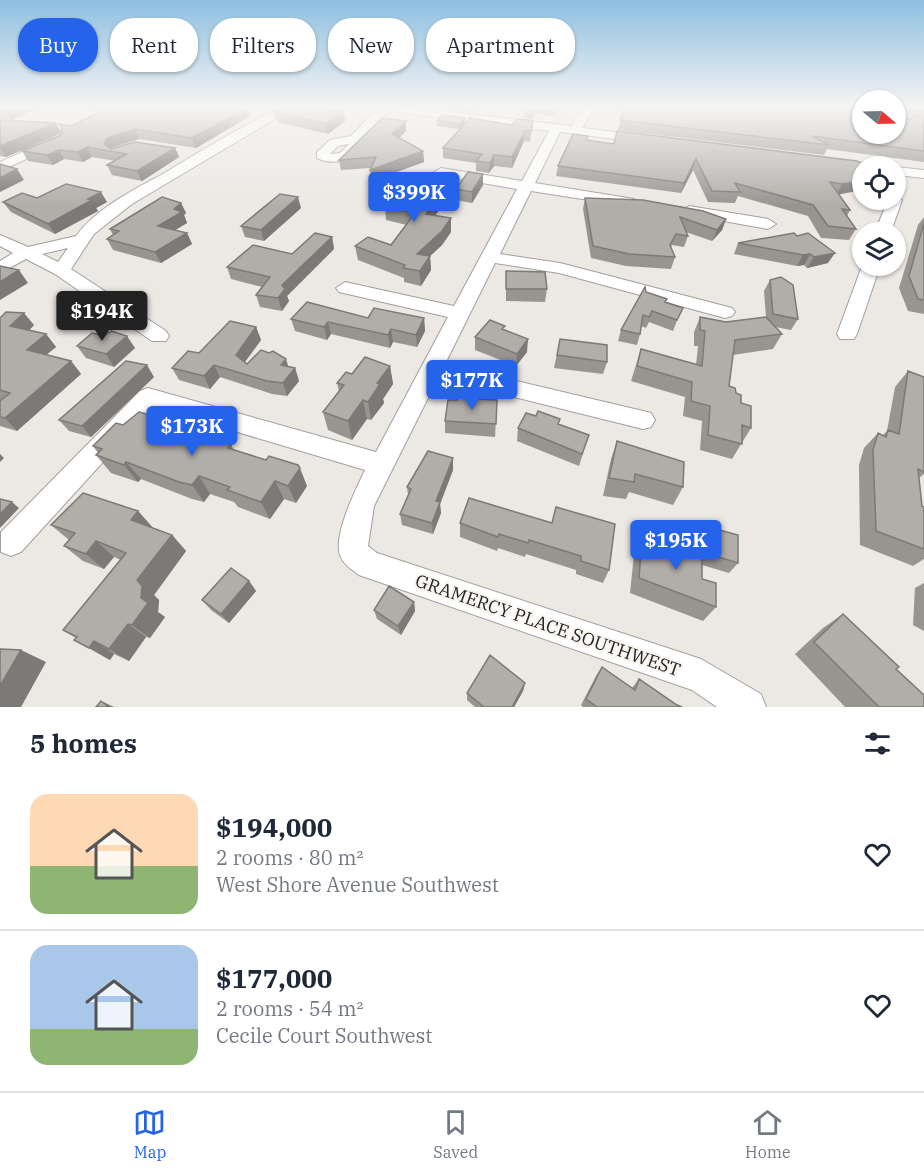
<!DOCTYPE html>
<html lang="en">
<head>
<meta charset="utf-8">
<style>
  body { margin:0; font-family:"IBM Plex Serif",serif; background:#f2f2f3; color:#1f2937; height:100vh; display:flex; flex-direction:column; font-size:22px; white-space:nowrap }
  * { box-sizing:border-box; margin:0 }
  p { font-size:20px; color:#747a83 }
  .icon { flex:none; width:33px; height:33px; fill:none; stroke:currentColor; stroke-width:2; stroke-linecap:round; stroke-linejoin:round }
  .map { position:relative; height:707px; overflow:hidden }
  .sheet { display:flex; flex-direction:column; background:#fff; flex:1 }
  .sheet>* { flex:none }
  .guide { position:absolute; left:18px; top:18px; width:600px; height:54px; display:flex; gap:12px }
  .needle { width:39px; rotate:109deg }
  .buttons { position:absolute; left:852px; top:90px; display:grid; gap:12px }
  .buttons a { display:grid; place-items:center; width:54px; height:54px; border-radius:50%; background:#fff; box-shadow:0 2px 4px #0004; font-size:30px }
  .price { position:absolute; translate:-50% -51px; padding:0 14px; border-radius:6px; background:#2563eb; color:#fff; font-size:20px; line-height:39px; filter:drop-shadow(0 2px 3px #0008) }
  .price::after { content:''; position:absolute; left:50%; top:36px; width:18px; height:14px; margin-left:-9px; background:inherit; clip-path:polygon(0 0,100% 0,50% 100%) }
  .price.active { background:#222; color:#fff }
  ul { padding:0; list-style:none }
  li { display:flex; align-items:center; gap:18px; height:150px; padding:0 30px }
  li+li { border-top:2px solid #e0e1e3 }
  li span { display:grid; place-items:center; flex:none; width:168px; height:120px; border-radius:18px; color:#555 }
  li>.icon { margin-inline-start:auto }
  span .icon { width:72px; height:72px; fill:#fffc; stroke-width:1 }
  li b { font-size:26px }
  h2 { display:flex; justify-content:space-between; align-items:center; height:72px; padding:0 30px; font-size:26px }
  .tag { padding:0 21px; border-radius:24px; background:#fff; box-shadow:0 2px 4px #0004; font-size:21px; line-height:54px }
  .tag.active { background:#2563eb; color:#fff }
  .tabs { display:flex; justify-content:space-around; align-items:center; height:84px; border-top:2px solid #e0e1e3; background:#fff; font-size:16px; color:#747a83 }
  .tabs a { display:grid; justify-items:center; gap:3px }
  .tabs .active { color:#2563eb }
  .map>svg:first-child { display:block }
</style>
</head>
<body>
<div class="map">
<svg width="924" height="707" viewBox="0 0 924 707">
  <rect width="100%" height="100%" fill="#ece8e4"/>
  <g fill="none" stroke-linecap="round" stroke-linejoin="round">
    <!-- minor casing -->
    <g stroke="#a39f9b" stroke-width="2">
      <path id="minor" d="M282 107H295L132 204 94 234 71 269 166 331 169 336 166 341H152L55 274 26 259 0 273V261L13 253 0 246V235L28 247 76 236C97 207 136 189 166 172 204 149 242 126 282 107ZM68 248 58 262 42 254Z
        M379 107H409L571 126 584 107H595L582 128 649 136V142L645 143 560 132 535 183 634 199 641 203 634 207 531 191 500 254 560 263 732 308 735 312 732 316 725 318 559 273 495 263 445 364 643 411 651 413 655 420 651 427 643 429 438 378 374 506 368 546 377 553 701 659 761 694 766 707H717L692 690 359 575C351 569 343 564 340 555 333 535 356 489 365 470L153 407 21 552 11 556 1 552V532L140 391 148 388 376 452 448 317 339 292 336 288 345 282 454 306 517 189 441 176 434 172 441 168 522 181 549 131 389 111 361 140 362 147C351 161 334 166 317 158V152L330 140 351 136ZM349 144 340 153 330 154 338 146Z
        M51 139 55 140V146L0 171V162Z
        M896 167 924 170V178L896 175Z
        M896 196 902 200 891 232H875L888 200H896Z
        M689 206 768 219 776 224 768 229 684 214 681 211Z
        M862 266H880L857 334 854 339H840L837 334Z"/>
    </g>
    <!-- minor -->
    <use href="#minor" fill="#fff" fill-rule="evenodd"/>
  </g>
  <!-- wall -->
  <path fill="#989591" d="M0 107H40L12 120 0 118Z
    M72 107H258L256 108 243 107 248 108 250 116 196 148 139 139 111 148V149L175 148 179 157 142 181 112 175 107 165 115 161 92 157 83 162 64 159 53 165 28 161 22 151 61 135 62 130 59 124 71 126 101 112Z
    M453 107H478L474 112 453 110Z
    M522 107H561L555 116 534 114 533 119 523 118 524 112H522Z
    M624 107 862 111 823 107H862V134L910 118 912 116 907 115 908 107H924V162L827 149 824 155 618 130Z
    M343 111 345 121 328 134 277 122 274 112Z
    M0 120 56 123 61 133 6 157 0 156Z
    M406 121V131L399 138 423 151 424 162 372 181 370 170 371 168 341 170 339 160Z
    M437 121 465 123 460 129 437 126Z
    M533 121 530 142 524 141 512 168 494 166 489 173 476 171V163L443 158V148L512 125Z
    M588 136 587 141 614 144 862 166V190L838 194 850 210 847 216 856 229 849 240 821 238 808 216 738 196 735 203 708 202 693 170 681 193 556 176 558 166Z
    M483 174V185L472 203 456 200V189Z
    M453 178V191L435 215 451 232 442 245 430 256 431 270 421 286 404 282V278L358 260 355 246 391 245 407 225 386 220 385 206 402 195Z
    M37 198 107 202 96 208 98 211 55 234 11 212 3 202Z
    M585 198 726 219 722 230 712 241 686 232 688 236 684 247 672 245 671 247 675 257 671 269 626 266 591 258 583 209Z
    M181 203 186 213 184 215 187 223 175 230 187 233 192 244 161 263 113 250 107 239 113 235 110 229Z
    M301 208 264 241 245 237 241 226Z
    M924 217V314L908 311 899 288 918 225Z
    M794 233 828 263 807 268 804 265 797 266 734 254 738 243Z
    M332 237 334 249 287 296 289 301 282 311 260 307 256 295 262 287 231 279 227 267 292 254Z
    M506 271 547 289 545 302 506 301Z
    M770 280 798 319 791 330 775 327 782 334 773 349 733 355 729 386 736 393 751 428 732 459 700 450 702 421 683 416 685 397 631 381 641 349 696 365 698 346H694V332L700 317 726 322 766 317 764 291Z
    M646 292 666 302 678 318 673 331 649 322 646 328 641 326 640 334 637 345 618 341 621 330Z
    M0 318 34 325 29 330 46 334 56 347 46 355 71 361 81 374 17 431 0 426V401L1 400H0Z
    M368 318H424L425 331 417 347 393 342 390 348 331 334 327 340 295 331 291 319Z
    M256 327 261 340 245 362 247 364 288 367 295 368 299 381 287 396 272 394 220 377 210 389 179 380 172 368 199 353Z
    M505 330 527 352 516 366 475 350V337Z
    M104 336 135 348 114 367 86 358 77 346Z
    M560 339 607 362 603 374 554 368Z
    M390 366 393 384 383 399 384 403 371 420 367 419 352 440 328 430 323 412 339 392 337 383 352 374Z
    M908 371 924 377V474L919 478 922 506 924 507V559L913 566 860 545 859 465 864 448 878 433 883 435 887 431 895 387Z
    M154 377 91 437 69 431 59 420Z
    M497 400 495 437 445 433V421Z
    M123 425 180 431 200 438 225 443 231 445 234 450 307 486 296 503 284 499 270 519 238 507 234 502 210 494 204 502 192 499 141 479 138 482 111 473 96 455 98 453 93 446Z
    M559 425 589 435 579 466 517 441 518 428Z
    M617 441 683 487 673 505 629 492 626 499 603 496 611 459Z
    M453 470 440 504 441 513 433 534 402 525 400 514 408 495 407 487Z
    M556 507 609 570 603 583 576 574V570L526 554 525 557 498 548 497 551 460 537V523H552Z
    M138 511 153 528 172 535 186 551 154 595 159 600 158 612 165 617 150 638 146 637 129 661 114 654 110 660 74 640 76 638 63 630 121 560 114 557 104 569 83 561 64 546 69 540 51 525Z
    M705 526 738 563 729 573 702 565V579L716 607 703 621 630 593 634 554 642 538 697 554 698 537Z
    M249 581 256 591 229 623 211 610 202 600Z
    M924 583V631L913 625 915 588Z
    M414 602 415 611 401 635 377 619 374 610Z
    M843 614 896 669 924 707H845L795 654 823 628Z
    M602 667 632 688 639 679 677 705 682 707H583L581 705 597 674Z
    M525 683 523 691 514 707H475L467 700V693Z"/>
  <!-- shaded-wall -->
  <path fill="#7c7976" d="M16 107H40L12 120 6 111Z
    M101 107H115L104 112Z
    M474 107H478L474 112Z
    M556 107H561L555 116Z
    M248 108 250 116 196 148 192 138Z
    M343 111 345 121 328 134 326 124Z
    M465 118V123L460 129V124Z
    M406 121V131L393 145 392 134Z
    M56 123 61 133 6 157 0 148V146Z
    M135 129 139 139 111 148 110 151 104 144 107 138Z
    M525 131 524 141 512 168V157Z
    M87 147 92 157 83 162 78 152Z
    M175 148 179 157 142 181 137 171Z
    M59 150 64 159 53 165 47 155Z
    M423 151 424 162 372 181 370 170Z
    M494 155V166L489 173 490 163Z
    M696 159 693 170 681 193 684 183Z
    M17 169 24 180 0 192V178Z
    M483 174V185L472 203V192Z
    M453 178V191L427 227 426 214Z
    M862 181V190L836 195 842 184Z
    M101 192 107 202 96 208 98 211 55 234 48 224 88 199Z
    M298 197 301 208 264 241 261 230Z
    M181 203 186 213 184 215 187 223 164 237 158 226 174 209Z
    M451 218V232L442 245 430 256 431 270 421 286 417 254Z
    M726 219 722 230 712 241 717 230Z
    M187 233 192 244 161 263 155 252Z
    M332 237 334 249 287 296 289 301 282 311 278 298 282 285Z
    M835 253 828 263 807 268 814 257Z
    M810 254 804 265 797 266 803 255Z
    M19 270 28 283 0 300V282Z
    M24 313 34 325 21 339 10 326Z
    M424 318 425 331 417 347 416 335Z
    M328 322 331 334 327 340 324 327Z
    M256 327 261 340 241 367 236 355Z
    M391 329 393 342 390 348 388 335Z
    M46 334 56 347 37 362 27 350Z
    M127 336 135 348 114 367 106 354Z
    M528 339 527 352 516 366 517 354Z
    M286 359 290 372 281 365Z
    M71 361 81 374 17 431 5 418Z
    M147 365 154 377 91 437 82 426Z
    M214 365 220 377 210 389 204 376Z
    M390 366 393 384 383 399 384 403 371 420 368 402 377 383Z
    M295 368 299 381 287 396 283 383Z
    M363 400 367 419 352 440 348 421Z
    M174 422 186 440 169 428Z
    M0 454 4 458 0 462Z
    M453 458V470L440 504 441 513 433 534 432 523 436 501Z
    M126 462 141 479 138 482 124 465Z
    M300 468 307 486 296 503 288 486Z
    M199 476 210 494 204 502 192 485Z
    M275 481 284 499 270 519 261 502Z
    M12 502 19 508 0 528V514Z
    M138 511 153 528 147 537 131 520Z
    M172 535 186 551 154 595 159 600 158 612 165 617 150 638 132 625 141 598 137 580Z
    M96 541 114 557 104 569 86 554Z
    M249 581 256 591 229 623 221 614Z
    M414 602 415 611 401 635 398 626Z
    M128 624 146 637 129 661 109 649Z
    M94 641 114 654 110 660 89 648Z
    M21 650 46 662 21 707H0V686Z
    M525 683 523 691 514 707H512Z
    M101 701 114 707H109Z"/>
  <!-- building -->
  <path fill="#b1ada9" stroke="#7c7976" stroke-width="1.5" d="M0 107H16L6 111 0 110Z
    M111 107H242L248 108 192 138 135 129 107 138 104 144 111 149 135 142 175 148 137 171 107 165 127 154 87 147 78 152 59 150 47 155 22 151 61 135 62 127 59 124 71 126Z
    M282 107H307L343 111 326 124 274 112Z
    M525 107H535L534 110 524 109Z
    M624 107H819L862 111V134H896V117L912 119V116H924V151L812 136 829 145 620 120Z
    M443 115 465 118 460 124 437 121Z
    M382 118 406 121 392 134 423 151 370 170 376 157 339 160Z
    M470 118 512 125 517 119 533 121 531 131H525L512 157 494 155 490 163 476 161 482 154 443 148Z
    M0 120 56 123 0 146Z
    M617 131 857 161 868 166H862V181L842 184 830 182 850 210 842 209 856 229 828 226 813 205 735 183 740 192 712 191 696 159 684 183 558 166 573 134 588 136 586 140 614 144Z
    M0 164 17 169 0 178Z
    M468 172 483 174 472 192 456 189Z
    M421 173 453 178 426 214 451 218 442 231 417 254 430 256 420 271 403 268 405 265 355 246 368 237 391 245 415 213 385 206 395 194 402 195Z
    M66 184 101 192 88 199 92 200 48 224 3 202 22 193 37 198Z
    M280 194 298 197 261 230 241 226Z
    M162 197 181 203 174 209 182 212 158 226 187 233 155 252 107 239 119 231 110 229Z
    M585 198 643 200 703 211 726 219 717 230 680 217 688 236 676 234 670 245 675 257 629 254 593 246Z
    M924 223V300L918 299 909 276Z
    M315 233 332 237 282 285 285 289 278 298 256 295 270 277 227 267 253 245 292 254Z
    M794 233 797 236 808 233 835 253 814 257 810 254 803 255 738 243Z
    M0 266 19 270 0 282Z
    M506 271 545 272 547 289H506Z
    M781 277 793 285 798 319 773 314 770 280Z
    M645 287 646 292 667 299 665 302 683 308 677 320 652 311 649 317 643 315 640 334 621 330Z
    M307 302 368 318 374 308 424 318 416 335 391 329 388 335 328 322 324 327 291 319Z
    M6 312 24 313 10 326 46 334 27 350 71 361 5 418 0 417V401L10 393 0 390V318Z
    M700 317 726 322 766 317 782 334 735 340 729 386 735 388 736 393 741 395V403L751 406V428L742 425V444L708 435 710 406 691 401 692 382 637 366 641 349 702 366 705 331 700 330Z
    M490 320 505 326 502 329 528 339 517 354 475 337Z
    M230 321 256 327 236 355 247 364 261 350 269 353 273 351 286 359 281 365 295 368 283 383 267 381 214 365 204 376 172 368 188 351 199 353Z
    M111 331 127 336 106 354 77 346 92 333 104 336Z
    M560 339 607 345V362L557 355Z
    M365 357 390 366 377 383 380 384 368 402 363 400 348 421 323 412 344 385 337 383 346 372 352 374Z
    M126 361 147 365 82 426 59 420Z
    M908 371 924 377V472L918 469 922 506 924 507V549L876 531 873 450 878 433 886 437 888 430 899 434Z
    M457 398 497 400 496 424 445 421 448 400H457Z
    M538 411 560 419 558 424 589 435 582 454 518 428 526 413 536 416Z
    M139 412 174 422 169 428 200 438 204 433 224 439 222 441 231 445 228 448 266 460 269 456 298 465 300 468 288 486 275 481 261 502 227 490 230 487 199 476 192 485 179 482 126 462 124 465 96 455 102 449 93 446 116 423 123 425Z
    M617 441 684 462 683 487 635 474 634 482 609 478Z
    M428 451 453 458 436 501 440 502 432 523 400 514 411 489 407 487Z
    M83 493 138 511 131 520 172 535 137 580 142 586 141 598 148 603 132 625 128 624 109 649 94 641 89 648 74 640 77 637 63 630 126 553 96 541 86 554 64 546 75 533 51 525Z
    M469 498 552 523 556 507 615 524 609 570 581 561V556L529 540 528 543 499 534 498 537 460 523Z
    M0 499 12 502 0 514Z
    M705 526 738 535V563L705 553Z
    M642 538 702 556V579L716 583V607L639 578Z
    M231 568 249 581 221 614 202 600Z
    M389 586 414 602 398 626 374 610Z
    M843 614 899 667 896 669 924 695V707H879L814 642Z
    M0 649 21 650 0 686Z
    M490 655 525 683 512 707H484L467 693Z
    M602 667 635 690 639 679 677 705 682 707H597L586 699Z
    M101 701 109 707H96Z"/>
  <!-- sky -->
  <linearGradient id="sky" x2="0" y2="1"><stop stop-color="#8dbfe0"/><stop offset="0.52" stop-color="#f6f5f3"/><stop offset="1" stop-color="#f6f5f3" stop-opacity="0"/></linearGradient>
  <rect width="924" height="206" fill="url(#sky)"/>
  <g text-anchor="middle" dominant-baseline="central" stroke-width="4.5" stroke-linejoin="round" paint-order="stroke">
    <!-- near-street labels -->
    <g font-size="18" fill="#262523" stroke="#f9f6f1">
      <text transform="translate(548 625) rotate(19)">GRAMERCY PLACE SOUTHWEST</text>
    </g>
  </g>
</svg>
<div class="buttons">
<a><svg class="needle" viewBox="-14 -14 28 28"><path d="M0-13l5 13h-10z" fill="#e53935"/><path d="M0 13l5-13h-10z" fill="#747a83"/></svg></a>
<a><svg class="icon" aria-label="locate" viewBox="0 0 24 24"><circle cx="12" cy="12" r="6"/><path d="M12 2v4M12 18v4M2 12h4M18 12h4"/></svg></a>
<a><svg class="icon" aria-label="layers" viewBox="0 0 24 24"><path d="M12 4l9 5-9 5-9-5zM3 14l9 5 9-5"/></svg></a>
</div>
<b class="price" style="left:414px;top:223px">$399K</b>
<b class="price active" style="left:102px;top:342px">$194K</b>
<b class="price" style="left:472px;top:411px">$177K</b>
<b class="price" style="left:192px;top:457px">$173K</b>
<b class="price" style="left:676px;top:571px">$195K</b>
<div class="guide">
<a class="tag active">Buy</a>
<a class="tag">Rent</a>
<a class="tag">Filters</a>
<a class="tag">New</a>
<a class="tag">Apartment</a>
</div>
</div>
<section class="sheet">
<h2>5 homes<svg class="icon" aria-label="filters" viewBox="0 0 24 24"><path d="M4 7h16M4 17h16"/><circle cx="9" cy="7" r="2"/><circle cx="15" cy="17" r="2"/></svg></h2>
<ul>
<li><span style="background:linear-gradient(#ffd9b3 60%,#8fb573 0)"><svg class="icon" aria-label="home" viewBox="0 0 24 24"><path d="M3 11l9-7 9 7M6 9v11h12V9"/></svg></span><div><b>$194,000</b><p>2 rooms · 80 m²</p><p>West Shore Avenue Southwest</p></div><svg class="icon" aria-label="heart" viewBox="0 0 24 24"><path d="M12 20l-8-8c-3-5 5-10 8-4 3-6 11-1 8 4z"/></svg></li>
<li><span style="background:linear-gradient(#a9c7e8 70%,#8fb573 0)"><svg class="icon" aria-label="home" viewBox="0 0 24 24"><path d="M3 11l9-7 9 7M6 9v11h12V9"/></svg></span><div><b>$177,000</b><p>2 rooms · 54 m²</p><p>Cecile Court Southwest</p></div><svg class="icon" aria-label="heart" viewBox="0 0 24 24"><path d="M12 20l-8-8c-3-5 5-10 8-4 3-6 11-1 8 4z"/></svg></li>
</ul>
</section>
<nav class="tabs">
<a class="active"><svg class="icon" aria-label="map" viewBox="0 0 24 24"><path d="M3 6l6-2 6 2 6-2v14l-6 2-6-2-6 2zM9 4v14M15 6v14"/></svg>Map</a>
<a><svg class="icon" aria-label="saved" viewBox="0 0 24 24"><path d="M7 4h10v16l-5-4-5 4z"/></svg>Saved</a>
<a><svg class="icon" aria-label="home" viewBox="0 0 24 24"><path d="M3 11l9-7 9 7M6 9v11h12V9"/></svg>Home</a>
</nav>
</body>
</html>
